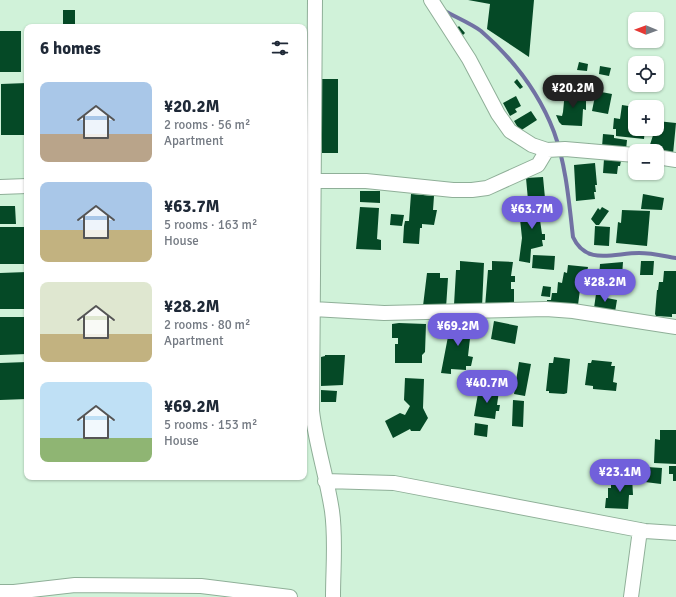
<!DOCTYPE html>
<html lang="en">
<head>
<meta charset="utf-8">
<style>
  body { margin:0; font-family:Signika,sans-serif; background:#f6f6f7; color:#1f2937; height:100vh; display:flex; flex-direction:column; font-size:15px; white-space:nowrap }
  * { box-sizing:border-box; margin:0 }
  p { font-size:13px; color:#747a83 }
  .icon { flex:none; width:22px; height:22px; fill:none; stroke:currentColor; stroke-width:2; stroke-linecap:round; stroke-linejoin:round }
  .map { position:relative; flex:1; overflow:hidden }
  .details { position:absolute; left:24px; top:24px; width:283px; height:456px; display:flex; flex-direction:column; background:#fff; border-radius:8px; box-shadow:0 1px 3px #0004 }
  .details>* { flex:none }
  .needle { width:26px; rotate:271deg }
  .controls { position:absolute; left:628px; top:12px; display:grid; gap:8px }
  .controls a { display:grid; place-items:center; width:36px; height:36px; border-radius:8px; background:#fff; box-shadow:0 1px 3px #0004; font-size:20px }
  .price { position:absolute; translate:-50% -34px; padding:0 9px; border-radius:14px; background:#7160db; color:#fff; font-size:13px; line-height:26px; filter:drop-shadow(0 1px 2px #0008) }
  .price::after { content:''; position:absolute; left:50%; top:24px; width:12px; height:9px; margin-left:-6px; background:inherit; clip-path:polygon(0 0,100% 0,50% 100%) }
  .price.current { background:#222; color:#fff }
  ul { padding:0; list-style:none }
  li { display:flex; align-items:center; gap:12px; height:100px; padding:0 16px }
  li span { display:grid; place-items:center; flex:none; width:112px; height:80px; border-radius:8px; color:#555 }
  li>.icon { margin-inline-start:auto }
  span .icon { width:48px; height:48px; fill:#fffc; stroke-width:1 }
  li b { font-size:17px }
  h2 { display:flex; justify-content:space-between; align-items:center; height:48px; padding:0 16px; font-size:17px }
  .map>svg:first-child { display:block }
</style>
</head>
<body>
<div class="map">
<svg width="676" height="597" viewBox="0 0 676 597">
  <rect width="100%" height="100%" fill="#d0f2d9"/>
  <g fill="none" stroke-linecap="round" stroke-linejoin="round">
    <!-- stream -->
    <path stroke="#7172a3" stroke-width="4" d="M443 10C455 17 470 23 481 31 512 58 539 93 554 132 566 165 569 202 573 237 586 266 614 253 639 253 652 253 664 256 676 258"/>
  </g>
  <!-- building -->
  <path fill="#054926" d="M468 0H534L529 57 487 29 490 4Z
    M63 10H75V27H63Z
    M459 26 465 33 463 35 456 29Z
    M0 31H21V72H0Z
    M579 62 588 64 587 71 577 70Z
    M600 66 611 68 609 76 599 74Z
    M322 79H338V153H322Z
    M517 79 523 87 520 89 514 82Z
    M27 83V135H1V84Z
    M565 91 586 92V110L583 109 582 126 562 125 559 122 556 115 562 116 563 112Z
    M596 91 612 94 608 114 592 111Z
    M516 96 521 106 515 109 517 112 510 116 503 103Z
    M622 105 635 107V129H645L644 139 616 136V129H613L614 118 620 119Z
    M531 111 537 120 520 131 514 121Z
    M657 121 676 123 673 154 648 151 655 129H657Z
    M603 134 614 135V138L627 140 626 150 602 147Z
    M604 159 621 161 620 166H618L617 174 603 173Z
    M595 163 597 185H595L596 192H594L595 199 576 201 574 165Z
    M543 177 545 198 528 200 526 178Z
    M360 191H380V203L360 202Z
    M411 194 434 196 433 210H437L434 225 422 224V228H420L419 244 403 243 404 226 405 221H409Z
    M643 194 664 198 662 210 641 209Z
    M544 199 545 220H540L542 234H545V240H542L543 246 531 249 530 263 519 261 522 238 520 219 535 216V213L530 214 528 201Z
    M0 206H15L16 224H0Z
    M360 207 379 208 377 239 381 240V250L356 249Z
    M602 207 609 211 599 225H596L591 219 598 208 600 210Z
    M622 210 650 211 647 246 616 243 618 222 621 223Z
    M391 214 404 215 402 226 390 225Z
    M595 226 610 227 609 246 594 245Z
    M0 227H27V264H0Z
    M533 255 555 256 554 270 532 268Z
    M460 261 484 263 482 307 454 305 456 270H460Z
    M492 261 513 262 511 276H515V282H511V289H514V306L485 307 488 270H492Z
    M641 261H654L653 275H640Z
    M623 262 621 291 598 292 600 264Z
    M568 265 588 267 586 277 579 276 578 282H581L578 305 547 303V300H551L552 293H557L558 282 562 283 564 272 567 273Z
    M664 271H676V314H672V317L656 316 655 314 657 290H658L659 282H663Z
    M27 272V309H0V273Z
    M427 273H440V278H448L446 308 423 306Z
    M543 286 551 287 550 297 541 296Z
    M596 294 608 295 607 298 617 300 615 312 594 308Z
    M0 317H27V354L0 355Z
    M451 321H472L468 356 473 357 471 366H466V370L451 369V374L441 373Z
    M494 321 518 326 515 344 491 339Z
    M399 323 426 324 425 352 422 355V363H395V344H398V338H392V324Z
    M325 355H345L343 385 321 386V357L325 356Z
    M554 357 570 359 567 393 564 394 549 393V391H546L549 363H553Z
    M592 360 612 362 611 366H615L613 382 617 383 616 391 593 389V386L585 385 588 363H591Z
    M27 362V399L0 400V363Z
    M519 362 531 364 525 396 514 394Z
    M405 378 424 379 423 408 428 418 420 431H411L410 429 393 438 385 421 400 413 405 415 410 406 404 400Z
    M479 388 499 391 497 405H500L499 411H496L495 419 474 416Z
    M321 390 337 391 336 402H321Z
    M513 400 524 401 523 427 512 426Z
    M475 423 488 425 487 437 474 435Z
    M660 430H676V464L654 463 655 439 660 440Z
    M669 466H676V481H673V474H669Z
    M647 467 662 468 661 484 645 482Z
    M611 477H632L633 495H629L628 509 605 508 606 498H608V488H611Z"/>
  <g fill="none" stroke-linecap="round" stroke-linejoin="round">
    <!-- minor casing -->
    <g stroke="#8faf98" stroke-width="16">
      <path id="minor" d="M315 0 312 411C316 445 327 477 332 511 336 539 333 568 333 597
        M431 0 469 59 498 114 510 131 532 145 547 150 565 149 635 155
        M657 157 676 160
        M304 181H366L453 190H472L487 188 538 165 547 150
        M0 187 27 186
        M313 309 384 313 546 309 573 311 676 327
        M325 481 394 483 645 531 676 533
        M0 592H14L75 585 201 586 290 597
        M631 597 640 530"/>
    </g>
    <!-- minor -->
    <use href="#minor" stroke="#fff" stroke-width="14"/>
  </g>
</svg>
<div class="controls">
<a><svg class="needle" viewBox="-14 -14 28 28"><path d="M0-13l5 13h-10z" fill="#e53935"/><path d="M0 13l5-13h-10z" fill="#747a83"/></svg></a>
<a><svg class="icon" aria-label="locate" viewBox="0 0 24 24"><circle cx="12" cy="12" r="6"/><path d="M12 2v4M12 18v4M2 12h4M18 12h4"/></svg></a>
<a>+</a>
<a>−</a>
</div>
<b class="price current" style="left:573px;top:109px">¥20.2M</b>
<b class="price" style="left:532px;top:230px">¥63.7M</b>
<b class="price" style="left:605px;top:303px">¥28.2M</b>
<b class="price" style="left:458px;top:347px">¥69.2M</b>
<b class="price" style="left:487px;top:404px">¥40.7M</b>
<b class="price" style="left:620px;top:493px">¥23.1M</b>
<section class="details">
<h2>6 homes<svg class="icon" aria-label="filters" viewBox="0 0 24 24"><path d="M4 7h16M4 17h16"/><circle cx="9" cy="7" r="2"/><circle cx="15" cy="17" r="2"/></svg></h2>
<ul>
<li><span style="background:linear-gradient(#a9c7e8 65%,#b9a48a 0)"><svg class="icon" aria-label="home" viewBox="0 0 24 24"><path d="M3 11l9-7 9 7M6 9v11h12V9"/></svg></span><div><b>¥20.2M</b><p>2 rooms · 56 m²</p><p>Apartment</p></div></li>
<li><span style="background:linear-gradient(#a9c7e8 60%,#c2b280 0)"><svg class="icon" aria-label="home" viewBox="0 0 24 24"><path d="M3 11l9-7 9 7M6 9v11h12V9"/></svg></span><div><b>¥63.7M</b><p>5 rooms · 163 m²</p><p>House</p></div></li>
<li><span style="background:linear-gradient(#dfe7d0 65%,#c2b280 0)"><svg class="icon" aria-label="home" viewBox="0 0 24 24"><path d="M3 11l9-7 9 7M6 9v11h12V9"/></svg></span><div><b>¥28.2M</b><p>2 rooms · 80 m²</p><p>Apartment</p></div></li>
<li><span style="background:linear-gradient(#bfe0f5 70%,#8fb573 0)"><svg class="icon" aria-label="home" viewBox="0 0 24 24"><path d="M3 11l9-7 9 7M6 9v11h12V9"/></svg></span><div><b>¥69.2M</b><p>5 rooms · 153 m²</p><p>House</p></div></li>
</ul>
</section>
</div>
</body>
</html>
